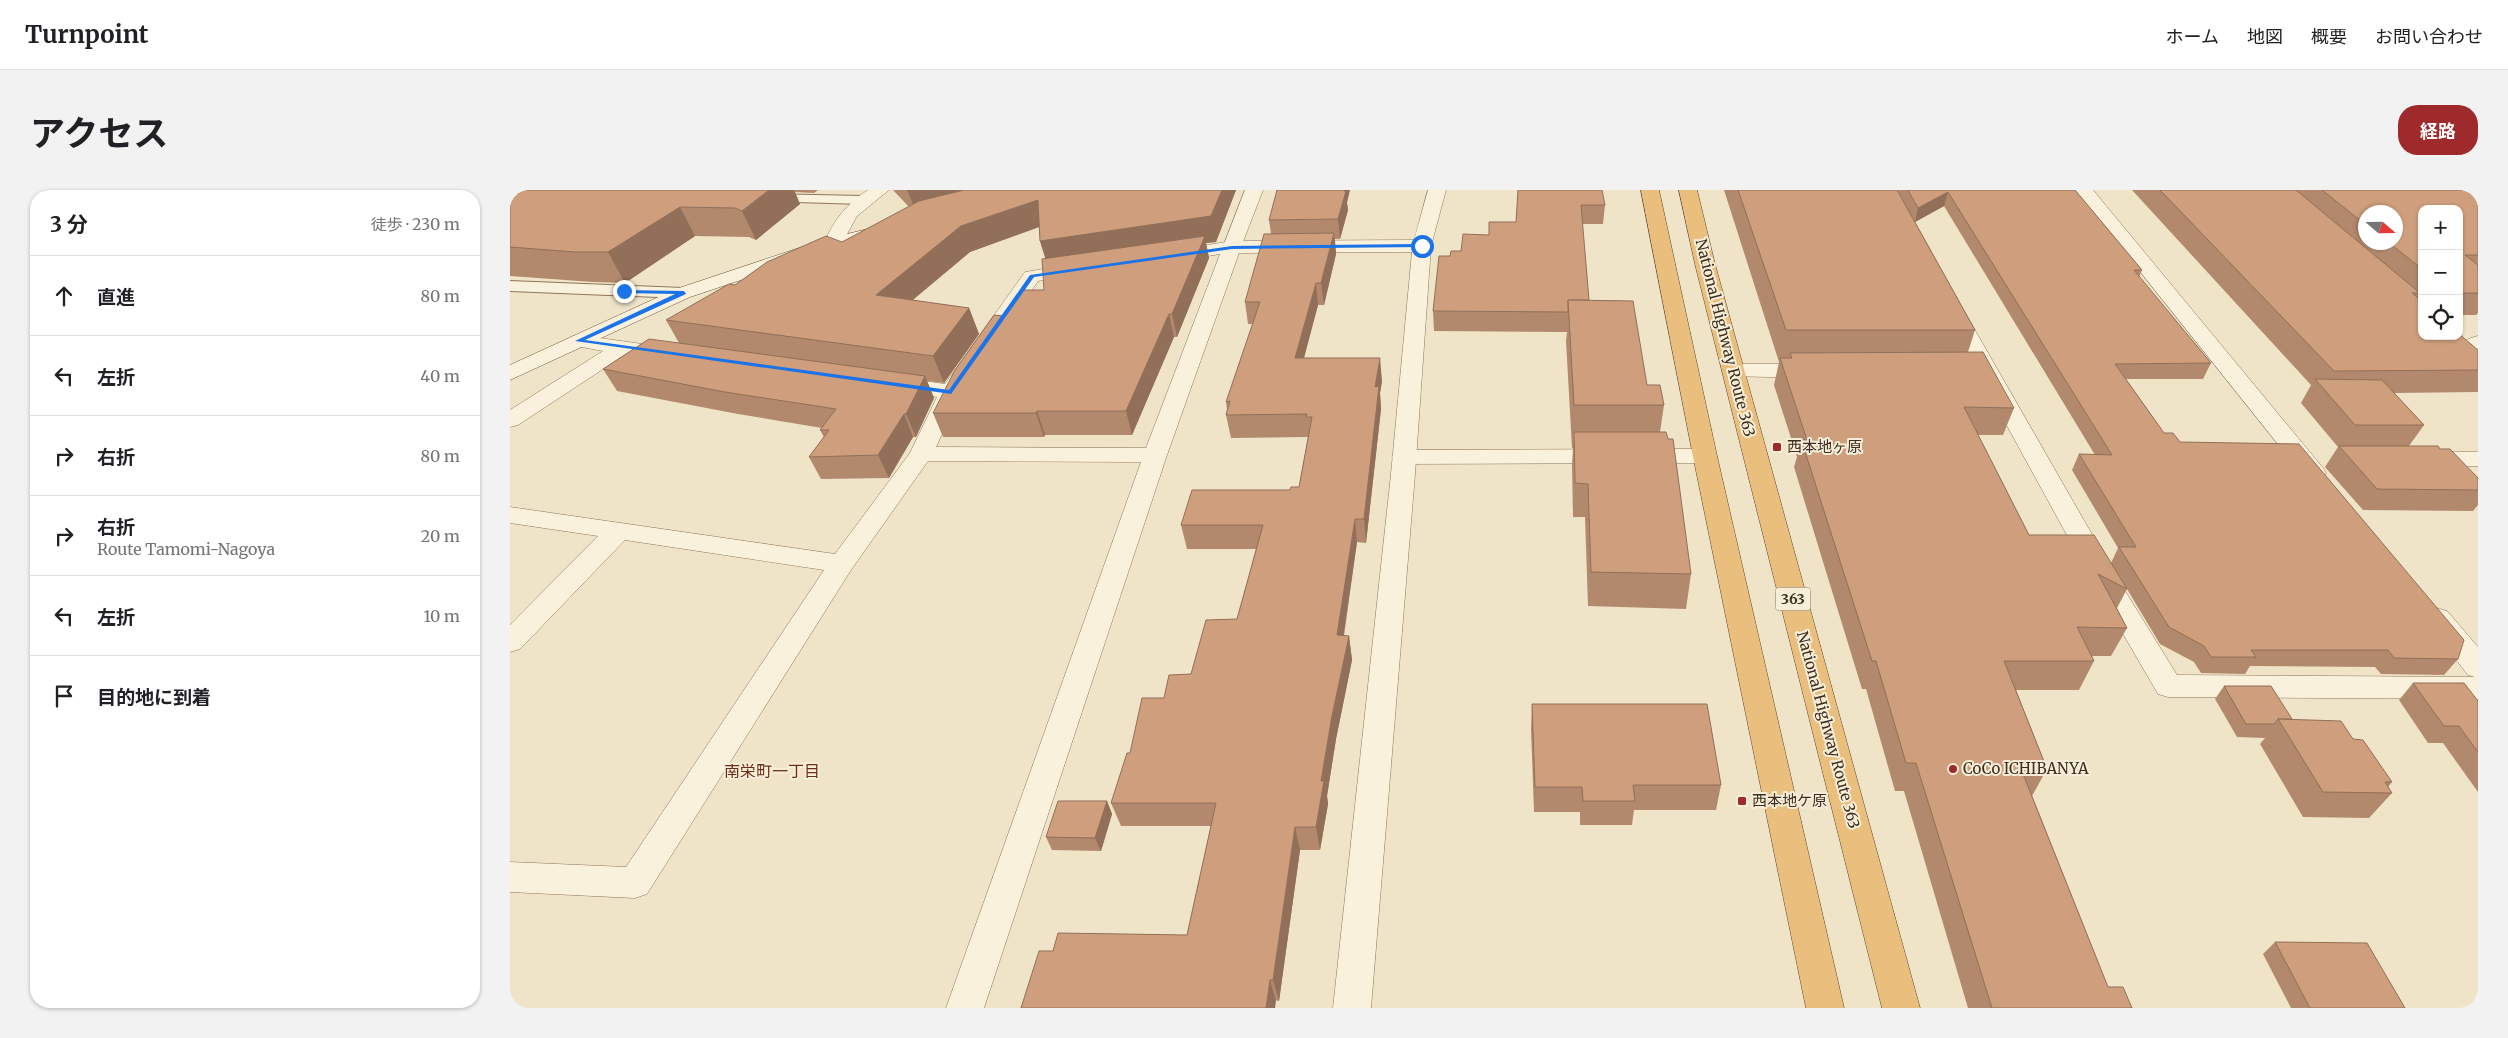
<!DOCTYPE html>
<html lang="ja">
<head>
<meta charset="utf-8">
<style>
	body { margin:0; font-family:Merriweather,"Noto Sans JP",serif; background:#f2f2f2; color:#202124 }
	.controls { position:absolute; right:15px; top:15px; display:grid; overflow:hidden; border-radius:10px; box-shadow:0 1px 4px #0004 }
	.controls button { width:45px; height:45px; display:grid; place-items:center; padding:0; border:0; border-bottom:1px solid #e0e0e0; background:#fff; color:#202124; font:25px sans-serif }
	.compass { position:absolute; left:1848px; top:15px; width:45px; height:45px; border-radius:50%; background:#fff; box-shadow:0 1px 4px #0004; rotate:110deg }
	.stop { position:absolute; width:15px; height:15px; margin:-11px; border:4px solid #1a73e8; border-radius:50%; background:#fff }
	.stop.end { background:#1a73e8; border-color:#fff; box-shadow:0 1px 5px #0008 }
	.list { margin:0; padding:0; list-style:none }
	h2 { display:flex; justify-content:space-between; align-items:center; height:65px; margin:0; padding:0 20px; font-size:21px }
	h2 small { font-size:16px; font-weight:400; color:#757577 }
	.list li { display:grid; grid-template-columns:32px 1fr auto; gap:15px; align-items:center; box-sizing:border-box; height:80px; padding:0 20px; border-top:1px solid #e0e0e0 }
	.list b { display:block; font-size:19px; white-space:nowrap }
	.list p { margin:0; font-size:16px; white-space:nowrap; color:#757577 }
	.list em { font-size:16px; font-style:normal; color:#757577 }
	.icon { flex:none; width:28px; height:28px; fill:none; stroke:currentColor; stroke-width:2; stroke-linecap:round; stroke-linejoin:round }
	.map { position:relative; flex:none; width:1968px; height:818px; overflow:hidden; border-radius:20px }
	header { display:flex; align-items:center; gap:30px; box-sizing:border-box; height:70px; padding:0 25px; background:#fff; border-bottom:1px solid #e0e0e0 }
	header strong { font-size:24px }
	nav { display:flex; gap:28px; margin-inline-start:auto; font-size:18px }
	.intro { display:flex; align-items:center; justify-content:space-between; box-sizing:border-box; height:120px; padding:0 30px }
	h1 { margin:0; font-size:35px }
	.button { padding:12px 22px; border-radius:20px; background:#9e2a2b; color:#fff; font-size:18px; font-weight:700 }
	main { display:flex; gap:30px; padding:0 30px }
	aside { flex:1; background:#fff; border-radius:20px; box-shadow:0 1px 4px #0004 }
	.map>svg:first-child { display:block }
</style>
</head>
<body>
<header>
<strong>Turnpoint</strong>
<nav><a>ホーム</a><a>地図</a><a>概要</a><a>お問い合わせ</a></nav>
</header>
<div class="intro"><h1>アクセス</h1><a class="button">経路</a></div>
<main>
<aside>
<h2>3 分<small>徒歩 · 230 m</small></h2>
<ul class="list">
<li><svg class="icon" aria-label="ahead" viewBox="0 0 24 24"><path d="M12 20V5M6 11l6-6 6 6"/></svg><div><b>直進</b></div><em>80 m</em></li>
<li><svg class="icon" aria-label="left" viewBox="0 0 24 24"><path d="M17 20v-9H6M10 6l-5 5 5 5"/></svg><div><b>左折</b></div><em>40 m</em></li>
<li><svg class="icon" aria-label="right" viewBox="0 0 24 24"><path d="M7 20v-9h11M14 6l5 5-5 5"/></svg><div><b>右折</b></div><em>80 m</em></li>
<li><svg class="icon" aria-label="right" viewBox="0 0 24 24"><path d="M7 20v-9h11M14 6l5 5-5 5"/></svg><div><b>右折</b><p>Route Tamomi-Nagoya</p></div><em>20 m</em></li>
<li><svg class="icon" aria-label="left" viewBox="0 0 24 24"><path d="M17 20v-9H6M10 6l-5 5 5 5"/></svg><div><b>左折</b></div><em>10 m</em></li>
<li><svg class="icon" aria-label="arrive" viewBox="0 0 24 24"><path d="M6 21V4h12l-3 4 3 4H6"/></svg><div><b>目的地に到着</b></div></li>
</ul>
</aside>
<div class="map">
<svg width="1968" height="818" viewBox="0 0 1968 818">
	<rect width="100%" height="100%" fill="#f0e4c8"/>
	<g fill="none" stroke-linecap="round" stroke-linejoin="round">
		<g stroke="#8d765c" stroke-width="2">
			<g id="service">
				<path d="M258,4L352,6L359,10L352,14L253,11L251,8Z"/>
				<path d="M0,91L173,98L181,103L173,108L0,101Z"/>
			</g>
		</g>
		<g stroke="#8d765c" stroke-width="1">
			<g id="pedestrian">
				<path d="M735,0H753L731,57L729,61H715L713,57Z"/>
				<path d="M1195,259L1203,261L1207,266L1203,271L1195,273L894,274L886,272L882,267L886,262L894,260Z"/>
			</g>
		</g>
		<g stroke="#8d765c" stroke-width="1">
			<g id="minor">
				<path d="M358,0H379L347,26L330,57H316L314,53C324,30 337,13 358,0Z"/>
				<path d="M918,0H936L921,56L905,284L861,818H823L881,284L902,62L729,63L657,265L474,818H436L631,272L418,271L341,380L137,704L125,708L0,702V672L116,677L314,380L115,350L10,459L0,462V435L88,346L0,333V317L325,364L400,263L427,207L376,199L373,194L376,189L384,187L435,194L515,82L570,73L577,75L580,79L577,83L528,91L452,202L426,257L636,258L710,64L662,72L655,70L653,66L655,62L722,51L904,50Z"/>
				<path d="M1565,0H1583L1813,278L1816,283L1813,288L1804,290L1795,288Z"/>
				<path d="M1444,115L1451,117L1454,121L1607,388L1667,485L1965,487L1958,485L1913,428L1917,421L1927,418L1937,421L1968,457V509L1658,507L1648,504L1581,389L1434,121L1437,117Z"/>
				<path d="M68,145L161,158L169,159L172,164L169,169L161,170L116,164L8,235L0,237V220L93,161L61,155L57,151L61,147Z"/>
				<path d="M1968,146V162L1954,168L1946,167L1943,162C1949,154 1958,148 1968,146Z"/>
				<path d="M1224,174H1303L1311,176L1314,181L1311,186L1303,188L1216,186L1213,181L1216,176Z"/>
				<path d="M1913,262H1968V276H1913L1905,274L1901,269L1905,264Z"/>
			</g>
		</g>
		<g stroke="#6f573f" stroke-width="1">
			<path id="secondary" d="M371,36L377,37L380,41L377,45L330,57L180,107L0,190V175L166,99L316,49Z"/>
		</g>
		<g stroke="#5b4430" stroke-width="1">
			<g id="trunk">
				<path d="M1131,0H1149L1207,266L1334,818H1296L1183,266Z"/>
				<path d="M1169,0H1187L1205,74L1410,818H1372L1185,74Z"/>
			</g>
		</g>
		<use href="#service" fill="#faf1dc" fill-rule="evenodd"/>
		<use href="#pedestrian" fill="#faf1dc" fill-rule="evenodd"/>
		<use href="#minor" fill="#faf1dc" fill-rule="evenodd"/>
		<use href="#secondary" fill="#faf1dc" fill-rule="evenodd"/>
		<use href="#trunk" fill="#eabe7c" fill-rule="evenodd"/>
	</g>
	<g fill="#b2896c" fill-rule="evenodd">
		<path d="M0,0H308L304,3L285,2L290,14L246,50L239,47L185,46L115,93L83,92L0,86Z"/>
		<path d="M383,0H726L706,52L696,53L699,68L667,147H664L622,245H535L534,247H433L423,223L495,126L534,100L536,69L530,51L529,36L460,62L403,110L459,118L469,144L434,193L417,191L424,208L406,247H403L379,288L311,289L299,267L314,247L310,240L312,238L228,224L107,201L93,179L169,153L156,130L225,95L332,52L399,17Z"/>
		<path d="M1008,0L1095,15L1093,34H1072L1079,110L1137,195L1154,215L1150,242L1181,384L1176,419L1078,416L1075,327H1063L1062,275L1063,258H1062L1056,151L1057,142L924,141L923,121L940,66L979,45L1006,32Z"/>
		<path d="M1214,0H1565L1632,80L1629,87L1701,173L1693,189H1616L1654,243L1670,252L1948,469L1934,485L1871,484L1865,477L1740,476L1735,484L1691,483L1684,472L1650,454L1617,399L1607,418L1617,438L1601,466H1582L1584,471L1569,500H1506L1537,579L1522,606L1598,797L1622,818H1458L1394,601H1385L1356,499H1352L1284,277L1287,267L1264,195L1269,172ZM1434,16L1585,265L1569,264L1562,280L1608,358L1601,373L1519,345L1468,245H1493L1504,218L1458,162L1465,140L1405,32Z"/>
		<path d="M1622,0H1968V123L1966,125H1949V19H1912V146L1968,160V202L1884,203L1914,235L1899,256L1930,259L1968,288V315L1963,321L1853,320L1815,277L1828,257L1791,213L1801,195ZM1856,22L1886,52H1856Z"/>
		<path d="M837,13L838,20L830,49H825L826,64L814,115H808L794,168L872,191L870,203L871,219L856,353L847,352L834,446H839L842,470L826,549L817,606L818,614L810,660H790L769,811L543,761L677,745L701,636H611L601,613L620,563L654,508L681,484L727,429L746,359H677L671,335L789,297L798,247L721,248L716,225L717,220L716,212L743,134H738L735,112L761,44L759,30Z"/>
		<path d="M1903,493L1968,511V602L1933,553H1918L1889,510Z"/>
		<path d="M1714,496L1782,529L1843,549L1882,592L1878,597L1882,603L1859,628L1793,627L1750,554L1755,548L1727,547L1705,509Z"/>
		<path d="M1022,514L1211,595L1206,620H1124L1122,635H1070V622H1024L1021,539Z"/>
		<path d="M597,611L602,624L591,661L542,660L536,647Z"/>
		<path d="M1765,752L1895,818H1781L1753,764Z"/>
	</g>
	<g fill="#916f58">
		<path d="M259,0H284L290,14L246,50L232,21Z"/>
		<path d="M397,0H520L407,24Z"/>
		<path d="M712,0H726L706,52L696,53L699,68L667,147L662,124L538,77L530,51Z"/>
		<path d="M834,0H840L837,13L838,20L830,49L828,29Z"/>
		<path d="M1438,2L1434,16L1405,32L1408,18Z"/>
		<path d="M528,10L535,35L460,62L377,131L366,105L451,36Z"/>
		<path d="M170,17L185,46L115,93L98,62Z"/>
		<path d="M824,43L826,64L814,115L811,93Z"/>
		<path d="M806,93L808,115L788,190L785,168Z"/>
		<path d="M459,118L469,144L434,193L423,166Z"/>
		<path d="M659,124L664,147L622,245L616,221Z"/>
		<path d="M870,168L872,191L870,203L871,219L856,353L854,329L865,197Z"/>
		<path d="M415,186L424,208L406,247L396,224Z"/>
		<path d="M527,221L535,245L534,247L526,223Z"/>
		<path d="M394,224L403,247L379,288L368,265Z"/>
		<path d="M845,329L847,352L830,469L827,445Z"/>
		<path d="M839,446L842,470L826,549L817,606L818,614L810,660L806,637L811,591L822,526Z"/>
		<path d="M597,611L602,624L591,661L585,648Z"/>
		<path d="M785,637L790,660L769,811L763,790Z"/>
		<path d="M760,790L766,811L765,818H756Z"/>
	</g>
	<g fill="#cf9f7d" stroke="#916f58">
		<path d="M0,0H259L232,21L225,18L170,17L98,62H65L0,57Z"/>
		<path d="M454,0H712L701,26L530,51L528,10L451,36L366,105L459,118L423,166L156,130L219,94L225,95L257,72L316,46L332,52L409,11Z"/>
		<path d="M767,0H834V1H836L828,29L759,30Z"/>
		<path d="M1008,0H1092L1095,15H1071L1079,110H1058V122L923,121L929,66H940L941,61H951L953,44L979,45V32H1006Z"/>
		<path d="M1228,0H1387L1465,140H1276Z"/>
		<path d="M1398,0H1565L1632,80H1624L1701,173L1605,174L1654,243H1663L1670,252L1789,254L1954,450L1948,469L1884,468L1878,460H1741L1746,467H1701L1694,456L1659,437L1609,357H1626L1569,264L1602,265L1438,2L1408,18Z"/>
		<path d="M1650,0H1786L1910,103H1902L1912,111V146H1949V144L1968,160V180L1824,181Z"/>
		<path d="M1812,0H1968V65H1955L1968,75V103H1949V19H1912V79L1878,52H1886V22H1856V35Z"/>
		<path d="M824,43L811,93H806L785,168H870L865,197L869,196L854,329H845L827,445L839,446L822,526L811,591H814L806,637H785L763,790H760L756,818H511L529,761H543L548,743L677,745L706,613H601L617,563H620L632,508H654L659,485L681,484L696,430L727,429L753,335H671L682,300H780L781,297H789L802,227H796L797,224L716,225L720,211L716,212L750,112H735L754,44Z"/>
		<path d="M695,46L662,124H659L616,221H527L526,223H423L445,180L484,125L495,126L511,100H534L532,69Z"/>
		<path d="M1058,110L1123,111L1137,195H1150L1154,215H1064Z"/>
		<path d="M139,149L415,186L396,224H394L368,265L299,267L319,240H310L326,219L215,202L93,179Z"/>
		<path d="M1473,162L1504,218L1454,217L1519,345H1584L1617,399L1588,384L1617,438L1567,437L1584,471H1494L1537,579H1511L1598,797H1613L1622,818H1482L1406,573H1396L1366,471H1362L1291,249L1297,250L1270,168H1282L1280,163Z"/>
		<path d="M1805,189L1872,190L1914,235H1845Z"/>
		<path d="M1064,242H1156L1158,249H1163L1181,384L1081,382L1078,294L1065,293Z"/>
		<path d="M1829,256H1928L1930,259H1940L1968,288V300L1867,299Z"/>
		<path d="M1903,493H1954L1968,511V562L1949,536H1934Z"/>
		<path d="M1714,496H1761L1782,529H1768L1764,534H1736Z"/>
		<path d="M1022,514H1197L1211,595H1123L1125,611H1073L1072,597H1025Z"/>
		<path d="M1768,529L1831,531L1843,549L1853,550L1882,592H1875L1882,603L1813,602Z"/>
		<path d="M548,611H597L585,648L536,647Z"/>
		<path d="M1765,752L1857,753L1895,818H1800Z"/>
	</g>
	<path fill="#1a73e8" d="M912,54L914,57L722,59L524,87L441,204L65,151L165,104L114,103L112,100L174,101L176,104L75,150L439,200L520,85L722,56Z"/>
	<g fill="#9e2a2b" stroke="#f7eed8" stroke-width="2">
		<rect x="1262" y="252" width="10" height="10" rx="2.5"/>
		<circle cx="1443" cy="579" r="5"/>
		<rect x="1227" y="606" width="10" height="10" rx="2.5"/>
	</g>
	<g text-anchor="middle" stroke-width="4" stroke-linejoin="round" paint-order="stroke">
		<rect fill="#f7eed8" stroke="#756857" stroke-width="1" x="1265.5" y="397.5" width="35" height="23" rx="4"/>
		<g font-size="14" font-weight="bold" fill="#3d2e20">
			<text x="1283" y="414">363</text>
		</g>
		<g font-size="15" fill="#3d2e20" stroke="#f7eed8">
			<text transform="translate(1215 148) rotate(76)" y="5">National Highway Route 363</text>
			<text transform="translate(1318 540) rotate(75)" y="5">National Highway Route 363</text>
		</g>
		<g font-size="15" fill="#3d2e20" stroke="#f7eed8" text-anchor="start">
			<text x="1277" y="262">西本地ヶ原</text>
			<text x="1453" y="584">CoCo ICHIBANYA</text>
			<text x="1242" y="616">西本地ケ原</text>
		</g>
		<g font-size="16" fill="#6b2e1e" stroke="#f7eed8">
			<text x="262" y="587">南栄町一丁目</text>
		</g>
	</g>
</svg>
<div class="controls">
<button>+</button>
<button>−</button>
<button><svg class="icon" aria-label="locate" viewBox="0 0 24 24"><circle cx="12" cy="12" r="6"/><path d="M12 2v4M12 18v4M2 12h4M18 12h4"/></svg></button>
</div>
<svg class="compass" viewBox="-18 -18 36 36"><path d="M0-13l5 13h-10z" fill="#e53935"/><path d="M0 13l5-13h-10z" fill="#757577"/></svg>
<div class="stop" style="left:912px;top:56px"></div>
<div class="stop end" style="left:114px;top:101px"></div>
</div>
</main>
</body>
</html>
